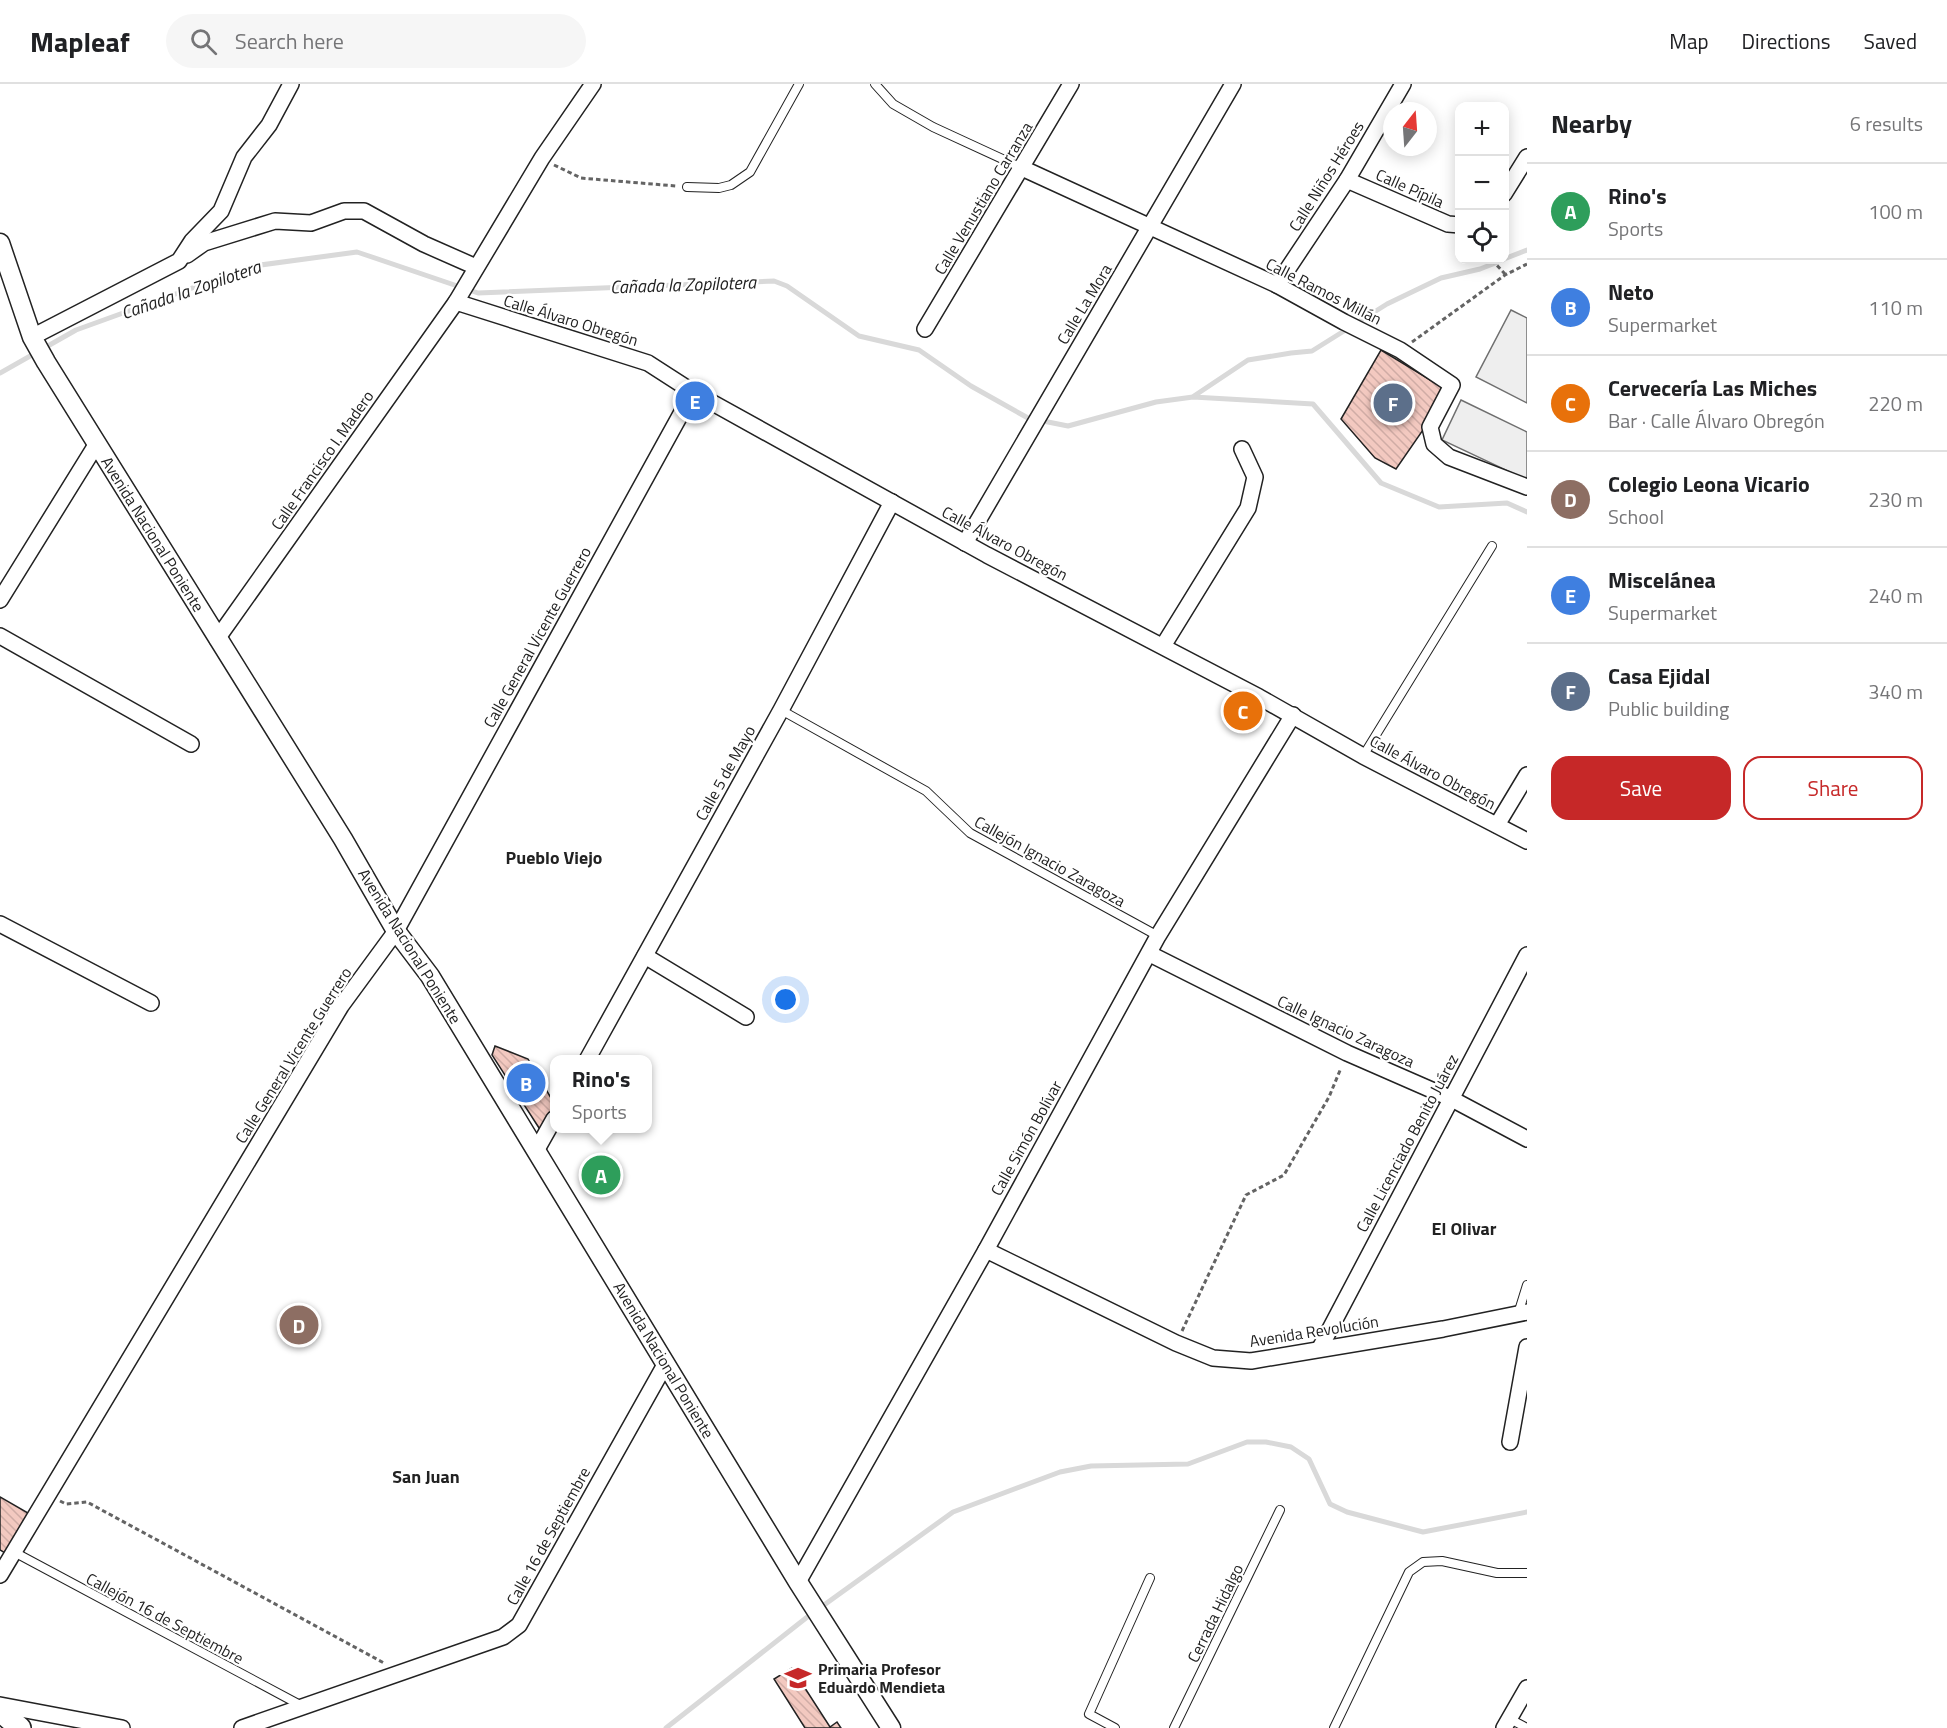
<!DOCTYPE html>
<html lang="en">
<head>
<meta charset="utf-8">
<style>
	body { margin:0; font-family:"Titillium Web",sans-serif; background:#f6f6f6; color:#202124 }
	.controls { position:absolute; right:18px; top:18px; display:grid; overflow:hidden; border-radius:12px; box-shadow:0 3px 15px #0003 }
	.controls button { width:54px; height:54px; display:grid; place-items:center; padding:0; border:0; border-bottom:2px solid #e0e0e0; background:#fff; color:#202124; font:30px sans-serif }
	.compass { position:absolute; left:1383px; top:18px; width:54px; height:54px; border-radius:50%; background:#fff; box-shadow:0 3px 15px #0003; rotate:17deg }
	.you { position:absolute; left:786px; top:916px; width:21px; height:21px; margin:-15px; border:4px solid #fff; border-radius:50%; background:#1a73e8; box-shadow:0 0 0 9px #1a73e833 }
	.badge { display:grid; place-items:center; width:39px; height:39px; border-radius:50%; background:#c62828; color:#fff; font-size:20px; font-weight:700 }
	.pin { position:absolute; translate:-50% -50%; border:3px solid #fff; box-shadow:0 2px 6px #0006 }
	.popup { position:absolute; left:550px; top:971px; width:102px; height:78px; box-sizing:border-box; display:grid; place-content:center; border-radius:12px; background:#fff; filter:drop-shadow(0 2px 4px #0005); font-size:20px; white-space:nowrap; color:#757577 }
	.popup b { font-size:22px; color:#202124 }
	.popup::after { content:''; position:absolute; left:50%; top:100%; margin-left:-12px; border:12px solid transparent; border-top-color:#fff }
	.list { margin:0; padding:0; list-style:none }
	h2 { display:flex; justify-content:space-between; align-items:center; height:78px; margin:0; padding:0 24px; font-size:26px }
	h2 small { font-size:20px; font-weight:400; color:#757577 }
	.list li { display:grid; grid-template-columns:39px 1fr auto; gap:18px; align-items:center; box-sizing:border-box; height:96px; padding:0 24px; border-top:2px solid #e0e0e0 }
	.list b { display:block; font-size:22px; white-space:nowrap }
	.list p { margin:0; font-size:20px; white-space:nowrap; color:#757577 }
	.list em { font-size:20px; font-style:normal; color:#757577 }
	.actions { display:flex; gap:12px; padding:18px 24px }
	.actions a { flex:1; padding:14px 0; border:2px solid #c62828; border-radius:18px; text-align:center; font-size:21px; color:#c62828 }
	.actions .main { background:#c62828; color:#fff }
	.icon { flex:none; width:33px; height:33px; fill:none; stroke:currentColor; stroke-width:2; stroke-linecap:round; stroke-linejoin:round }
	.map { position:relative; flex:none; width:1527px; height:1644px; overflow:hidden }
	header { display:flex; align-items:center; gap:36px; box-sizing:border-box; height:84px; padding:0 30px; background:#fff; border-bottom:2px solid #e0e0e0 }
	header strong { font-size:28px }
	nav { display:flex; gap:33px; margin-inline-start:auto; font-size:21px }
	.search { width:420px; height:54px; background:#f6f6f6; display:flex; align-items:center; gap:15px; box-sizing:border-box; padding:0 21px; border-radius:33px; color:#757577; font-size:22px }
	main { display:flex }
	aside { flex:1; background:#fff }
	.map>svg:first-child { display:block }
</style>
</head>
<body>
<header>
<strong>Mapleaf</strong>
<div class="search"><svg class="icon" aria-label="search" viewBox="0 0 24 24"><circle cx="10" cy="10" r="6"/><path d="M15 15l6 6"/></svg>Search here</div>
<nav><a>Map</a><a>Directions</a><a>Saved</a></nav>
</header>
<main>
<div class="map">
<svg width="1527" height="1644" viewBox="0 0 1527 1644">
	<defs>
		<pattern id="building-back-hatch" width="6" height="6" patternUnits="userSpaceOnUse" patternTransform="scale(1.5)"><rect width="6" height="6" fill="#f3c9c0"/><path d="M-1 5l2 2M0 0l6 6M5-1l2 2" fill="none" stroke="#d0aca5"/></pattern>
	</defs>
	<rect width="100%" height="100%" fill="#fff"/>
	<g fill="#eee" stroke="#6f6f6f" stroke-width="1.5">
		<path d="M1511,226L1527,234V319L1476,293Z"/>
		<path d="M1461,316L1527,348V396L1442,356Z"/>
	</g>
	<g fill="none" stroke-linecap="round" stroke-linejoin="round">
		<g stroke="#d9d9d9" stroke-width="5">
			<path d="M1504,175L1527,166"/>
			<path d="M0,289L76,246L253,182L357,168L478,209L774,197L787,202L859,252L919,266L971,302L1028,334L1068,342L1156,318L1193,313L1313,320L1381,399L1439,423L1507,419L1527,428"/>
			<path d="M1194,312L1248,276L1291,269L1312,267L1387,220L1441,194L1480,185L1503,176"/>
			<path d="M666,1644L806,1534L953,1428L1060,1388L1091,1382L1188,1380L1247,1358H1266L1291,1363L1309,1375L1330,1420L1347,1428L1423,1448L1527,1428"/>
		</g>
	</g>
	<g fill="url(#building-back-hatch)" stroke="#222" stroke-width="1.5">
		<path d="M1381,266L1442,303L1423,346L1396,385L1375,374L1341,335Z"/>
		<path d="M495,962L528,975L554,1019V1026L541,1047L492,971Z"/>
		<path d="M599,1072L617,1102L603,1110L585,1080Z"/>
		<path d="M0,1413L28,1429L5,1469L0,1466Z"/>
		<path d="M792,1584L830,1643L837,1638L841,1644H805L774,1595Z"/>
	</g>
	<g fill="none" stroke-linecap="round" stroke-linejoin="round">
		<g stroke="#222" stroke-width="10">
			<g id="service">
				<path d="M875,0L893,20L933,43L1022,84"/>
				<path d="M687,103L719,104L731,101L750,88L799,0"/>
				<path d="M781,626L926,707L970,749L1158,852"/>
				<path d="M1363,672L1492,462"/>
				<path d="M1518,1230L1527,1201"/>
				<path d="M14,1468L302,1622"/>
				<path d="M1510,1635L1527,1644"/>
				<path d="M1115,1644L1089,1630L1150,1494"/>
				<path d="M1174,1644L1280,1426"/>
				<path d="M1334,1644L1409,1488L1423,1478L1442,1477L1497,1489H1527"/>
			</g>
		</g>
		<g stroke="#222" stroke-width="18">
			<g id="minor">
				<path d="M1022,84L1277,201L1344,238L1400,266L1452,301L1430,343L1434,360L1449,373L1527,403"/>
				<path d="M1347,96L1448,140L1460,141"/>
				<path d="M1504,110L1527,73"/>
				<path d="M187,171L204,159L275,137L311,139L344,127H364L424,160L476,183"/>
				<path d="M1277,201L1347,96L1403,0"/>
				<path d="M456,218L648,279L693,308L987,471L1259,613L1363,672L1527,757"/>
				<path d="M925,245L1071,0"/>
				<path d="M32,253L179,177L192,157L221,127L244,73L269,41L291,0"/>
				<path d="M965,459L1233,0"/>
				<path d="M0,516L96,361"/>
				<path d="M0,552L191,660"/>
				<path d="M217,555L456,218L542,74L593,0"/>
				<path d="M1163,562L1248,424L1255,393L1242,365"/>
				<path d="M1497,741L1527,691"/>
				<path d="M0,840L151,919"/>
				<path d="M1150,870L1347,969L1450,1014L1527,1055"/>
				<path d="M645,872L746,933"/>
				<path d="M587,976L781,626L892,418"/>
				<path d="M536,1067L554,1035"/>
				<path d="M986,1166L1176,1259L1213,1274L1251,1277L1443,1245L1527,1228"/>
				<path d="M1320,1264L1527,871"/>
				<path d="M1510,1358L1527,1263"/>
				<path d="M0,1491L341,922L396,847L693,308"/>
				<path d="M798,1498L986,1166L1158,852L1293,631"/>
				<path d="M0,1621L122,1644"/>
				<path d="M242,1644L503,1553L519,1541L666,1279"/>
				<path d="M1504,1644L1527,1604"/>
			</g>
		</g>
		<g stroke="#222" stroke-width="21">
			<path id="tertiary" d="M0,159L32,253L46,278L343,755L396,847L430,892L798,1498L891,1644"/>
		</g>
		<g stroke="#222" stroke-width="24">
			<path id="secondary" d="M0,1627L20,1644"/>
		</g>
		<g stroke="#646464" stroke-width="3" stroke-dasharray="4.5 3" stroke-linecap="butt">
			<path d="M554,81L581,94L676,102"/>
			<path d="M1492,176L1505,190"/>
			<path d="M1412,258L1505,191L1527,180"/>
			<path d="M1182,1247L1246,1111L1284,1091L1329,1013L1341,984"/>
			<path d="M60,1417L66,1420L87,1418L384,1579"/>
		</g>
		<use href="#service" stroke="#fff" stroke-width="8"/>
		<use href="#minor" stroke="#fff" stroke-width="15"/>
		<use href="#tertiary" stroke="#fff" stroke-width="18"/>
		<use href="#secondary" stroke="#fff" stroke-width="21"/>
	</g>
	<defs>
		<g id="school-bare" transform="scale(2.07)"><path d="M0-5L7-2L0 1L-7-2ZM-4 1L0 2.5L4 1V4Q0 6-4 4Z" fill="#c62828" stroke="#fff" stroke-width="2.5" paint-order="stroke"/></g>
	</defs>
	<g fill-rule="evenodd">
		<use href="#school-bare" x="798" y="1594"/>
	</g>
	<g text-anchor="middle" stroke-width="4.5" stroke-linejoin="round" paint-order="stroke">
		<g font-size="16" fill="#222" stroke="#fff">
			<text transform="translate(1326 92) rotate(-58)" y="6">Calle Niños Héroes</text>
			<text transform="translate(1410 104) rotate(24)" y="6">Calle Pípila</text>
			<text transform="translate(983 114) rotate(-59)" y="6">Calle Venustiano Carranza</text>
			<text transform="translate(1324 207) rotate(27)" y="6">Calle Ramos Millán</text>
			<text transform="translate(1084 220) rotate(-59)" y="6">Calle La Mora</text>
			<text transform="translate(571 236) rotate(17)" y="6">Calle Álvaro Obregón</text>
			<text transform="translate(322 376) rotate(-55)" y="6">Calle Francisco I. Madero</text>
			<text transform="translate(153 450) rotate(58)" y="6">Avenida Nacional Poniente</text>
			<text transform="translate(1005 459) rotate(28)" y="6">Calle Álvaro Obregón</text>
			<text transform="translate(537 553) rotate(-61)" y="6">Calle General Vicente Guerrero</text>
			<text transform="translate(1433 688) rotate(28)" y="6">Calle Álvaro Obregón</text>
			<text transform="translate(725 689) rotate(-61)" y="6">Calle 5 de Mayo</text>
			<text transform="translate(1050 777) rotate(29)" y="6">Callejón Ignacio Zaragoza</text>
			<text transform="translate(410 862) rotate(58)" y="6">Avenida Nacional Poniente</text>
			<text transform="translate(1346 947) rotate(25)" y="6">Calle Ignacio Zaragoza</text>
			<text transform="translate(293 971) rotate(-58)" y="6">Calle General Vicente Guerrero</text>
			<text transform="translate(1026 1054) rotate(-61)" y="6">Calle Simón Bolívar</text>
			<text transform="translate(1407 1059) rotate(-62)" y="6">Calle Licenciado Benito Juárez</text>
			<text transform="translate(1314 1247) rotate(-9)" y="6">Avenida Revolución</text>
			<text transform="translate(664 1276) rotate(59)" y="6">Avenida Nacional Poniente</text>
			<text transform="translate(548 1452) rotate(-61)" y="6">Calle 16 de Septiembre</text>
			<text transform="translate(1215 1529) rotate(-64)" y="6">Cerrada Hidalgo</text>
			<text transform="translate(165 1534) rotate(28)" y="6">Callejón 16 de Septiembre</text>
		</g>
		<g font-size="16" font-weight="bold" fill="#222" stroke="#fff" text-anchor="start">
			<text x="818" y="1591">Primaria Profesor<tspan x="818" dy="18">Eduardo Mendieta</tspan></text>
		</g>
		<g font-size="18" font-style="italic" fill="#222" stroke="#fff">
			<text transform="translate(683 201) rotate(-2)" y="6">Cañada la Zopilotera</text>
			<text transform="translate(191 206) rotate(-19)" y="6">Cañada la Zopilotera</text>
		</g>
		<g font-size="18" font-weight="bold" fill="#222" stroke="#fff">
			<text x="554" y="780">Pueblo Viejo</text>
			<text x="1464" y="1151">El Olivar</text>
			<text x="426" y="1399">San Juan</text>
		</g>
	</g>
</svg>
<div class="controls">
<button>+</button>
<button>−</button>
<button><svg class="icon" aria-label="locate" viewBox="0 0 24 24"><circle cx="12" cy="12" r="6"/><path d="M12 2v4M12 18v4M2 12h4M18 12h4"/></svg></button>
</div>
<svg class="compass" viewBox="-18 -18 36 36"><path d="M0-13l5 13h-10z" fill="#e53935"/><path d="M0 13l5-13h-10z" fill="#757577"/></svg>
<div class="you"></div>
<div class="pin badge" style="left:601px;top:1091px;background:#2e9e5b">A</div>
<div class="popup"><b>Rino's</b>Sports</div>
<div class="pin badge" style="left:526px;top:999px;background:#3f7fe0">B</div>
<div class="pin badge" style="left:1243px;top:627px;background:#e8710a">C</div>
<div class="pin badge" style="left:299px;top:1241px;background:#8d6e63">D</div>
<div class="pin badge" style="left:695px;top:317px;background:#3f7fe0">E</div>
<div class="pin badge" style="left:1393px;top:319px;background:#5c6f8a">F</div>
</div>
<aside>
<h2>Nearby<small>6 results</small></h2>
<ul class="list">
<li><span class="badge" style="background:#2e9e5b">A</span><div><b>Rino's</b><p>Sports</p></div><em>100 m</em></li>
<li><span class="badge" style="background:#3f7fe0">B</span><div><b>Neto</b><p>Supermarket</p></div><em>110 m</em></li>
<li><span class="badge" style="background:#e8710a">C</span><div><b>Cervecería Las Miches</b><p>Bar · Calle Álvaro Obregón</p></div><em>220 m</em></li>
<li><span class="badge" style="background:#8d6e63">D</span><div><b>Colegio Leona Vicario</b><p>School</p></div><em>230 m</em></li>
<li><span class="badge" style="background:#3f7fe0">E</span><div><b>Miscelánea</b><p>Supermarket</p></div><em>240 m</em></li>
<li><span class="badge" style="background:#5c6f8a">F</span><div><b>Casa Ejidal</b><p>Public building</p></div><em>340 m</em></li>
</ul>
<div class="actions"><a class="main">Save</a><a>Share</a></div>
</aside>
</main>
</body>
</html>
